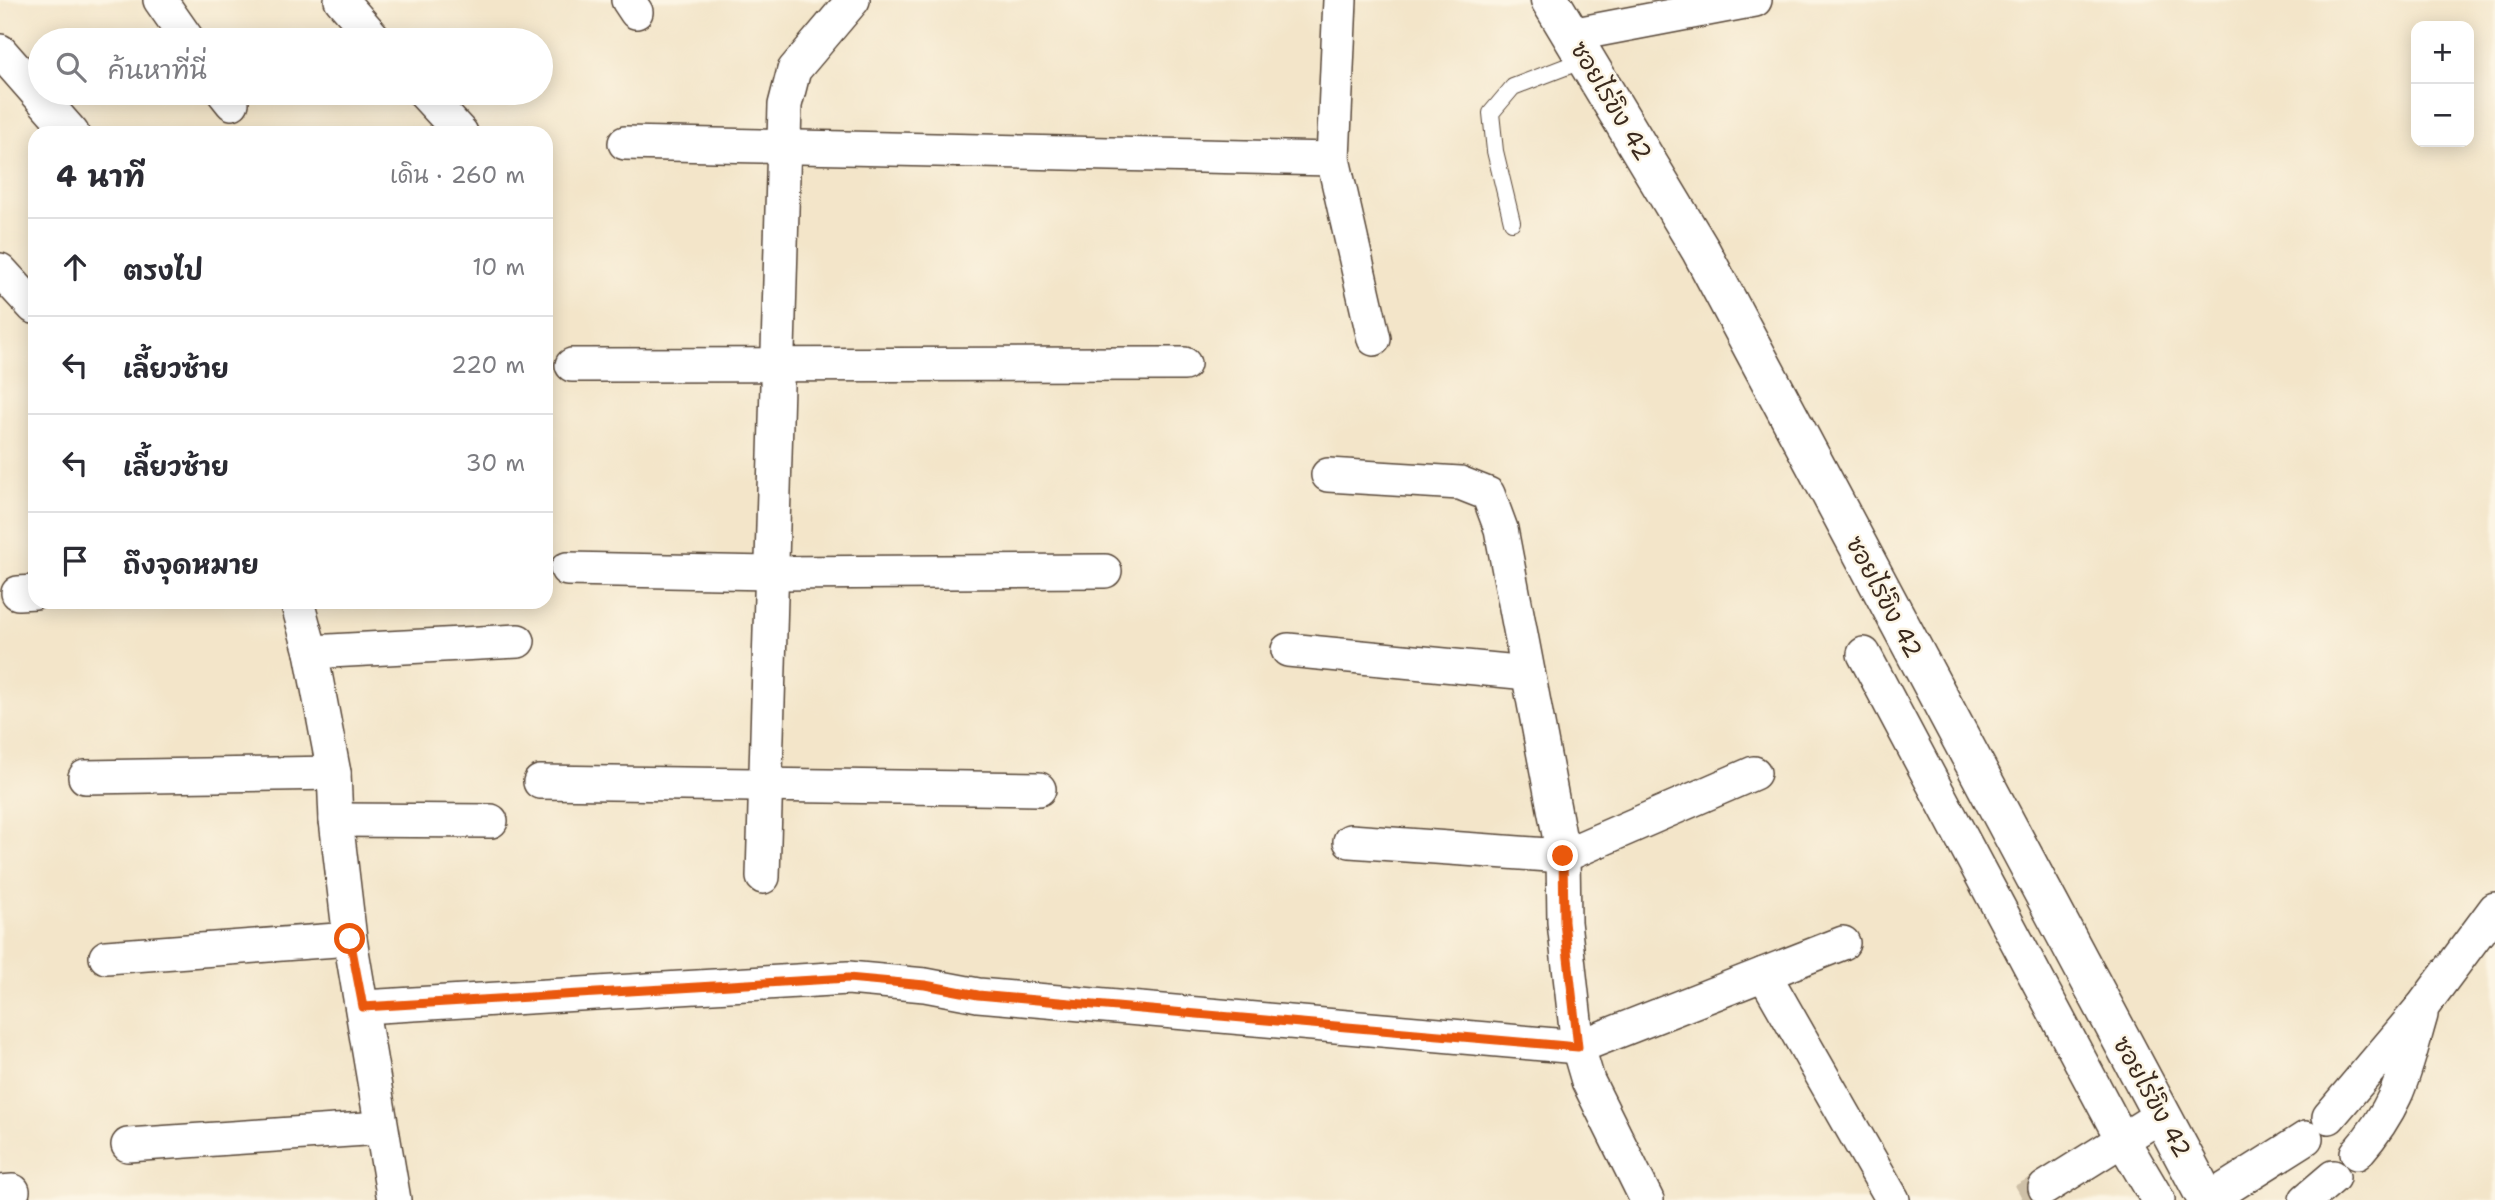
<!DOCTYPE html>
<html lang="th">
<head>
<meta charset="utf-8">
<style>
	body { margin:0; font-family:"Shantell Sans","Playpen Sans Thai",sans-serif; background:#f2f2f3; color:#2b2b33 }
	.controls { position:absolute; right:21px; top:21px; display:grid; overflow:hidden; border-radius:14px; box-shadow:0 4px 18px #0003 }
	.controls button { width:63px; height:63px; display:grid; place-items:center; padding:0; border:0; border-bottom:2px solid #e1e1e2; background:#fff; color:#2b2b33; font:35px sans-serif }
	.stop { position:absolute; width:21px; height:21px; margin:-16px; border:5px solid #ea580c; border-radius:50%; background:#fff }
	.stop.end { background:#ea580c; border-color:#fff; box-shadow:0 2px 7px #0008 }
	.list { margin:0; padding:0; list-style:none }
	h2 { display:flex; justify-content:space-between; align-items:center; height:91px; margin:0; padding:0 28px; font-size:30px }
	h2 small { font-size:23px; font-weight:400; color:#7c7c81 }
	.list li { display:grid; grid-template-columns:46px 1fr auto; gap:21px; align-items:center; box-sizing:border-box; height:98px; padding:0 28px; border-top:2px solid #e1e1e2 }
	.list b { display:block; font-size:26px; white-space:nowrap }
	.list em { font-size:23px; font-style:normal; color:#7c7c81 }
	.icon { flex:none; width:38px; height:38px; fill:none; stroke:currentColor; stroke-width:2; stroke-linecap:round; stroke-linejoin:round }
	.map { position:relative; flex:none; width:2495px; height:1200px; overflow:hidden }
	.search { position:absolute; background:#fff; box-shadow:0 4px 18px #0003; left:28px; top:28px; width:525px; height:77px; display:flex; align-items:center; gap:18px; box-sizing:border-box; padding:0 24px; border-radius:38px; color:#7c7c81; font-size:26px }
	.panel { position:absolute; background:#fff; box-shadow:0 4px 18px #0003; left:28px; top:126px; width:525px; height:483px; border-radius:21px }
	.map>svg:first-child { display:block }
</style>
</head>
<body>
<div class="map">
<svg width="2495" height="1200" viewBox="0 0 2495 1200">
	<rect width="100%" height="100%" fill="#fcf5e5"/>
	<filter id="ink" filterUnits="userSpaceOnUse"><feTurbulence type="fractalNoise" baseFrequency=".0143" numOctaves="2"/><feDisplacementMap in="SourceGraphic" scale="14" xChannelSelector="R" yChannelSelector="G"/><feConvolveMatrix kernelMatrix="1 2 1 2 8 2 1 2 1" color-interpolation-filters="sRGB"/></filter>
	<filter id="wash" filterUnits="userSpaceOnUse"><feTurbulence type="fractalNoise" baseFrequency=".00686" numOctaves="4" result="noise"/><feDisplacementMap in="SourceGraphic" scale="28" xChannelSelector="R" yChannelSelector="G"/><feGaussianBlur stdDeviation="1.57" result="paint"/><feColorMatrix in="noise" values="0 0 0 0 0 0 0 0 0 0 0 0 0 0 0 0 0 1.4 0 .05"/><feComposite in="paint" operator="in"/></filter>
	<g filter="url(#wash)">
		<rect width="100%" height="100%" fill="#f3e5c9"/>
	</g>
	<g filter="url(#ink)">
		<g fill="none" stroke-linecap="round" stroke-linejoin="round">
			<path stroke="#cec0a7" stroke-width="33" stroke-dasharray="33 17" stroke-linecap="butt" d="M2023,1200L2045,1188"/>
			<g stroke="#574638" stroke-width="18">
				<path id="lane" d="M1512,222L1495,151L1491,113L1513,87L1586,59"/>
			</g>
			<g stroke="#574638" stroke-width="36">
				<g id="street">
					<path d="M160,0L188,40"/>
					<path d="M341,0L376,40"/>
					<path d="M628,0L636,12"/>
					<path d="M1340,0L1333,159L1374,339"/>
					<path d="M1571,35L1755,0"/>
					<path d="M0,51L72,133"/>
					<path d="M224,93L232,103"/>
					<path d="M424,93L461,133"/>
					<path d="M625,143L1333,159"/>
					<path d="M0,270L34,307"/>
					<path d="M572,365L1184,364"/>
					<path d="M1328,475L1460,483L1488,494L1501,529L1563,856L1564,922L1578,1047L1588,1081L1647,1200"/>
					<path d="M567,569L770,573L1105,571"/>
					<path d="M18,593L35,592"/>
					<path d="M297,602L311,652L334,773L336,820L350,939L394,1200"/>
					<path d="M1288,650L1528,673"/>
					<path d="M311,652L518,641"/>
					<path d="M1864,654L2122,1139L2158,1200"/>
					<path d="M85,777L334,773"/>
					<path d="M540,782L1039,789"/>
					<path d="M336,820L491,821"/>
					<path d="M1350,841L1563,856L1754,773"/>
					<path d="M763,877L785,105L794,70L853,0"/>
					<path d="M106,957L350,939"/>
					<path d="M1764,974L1893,1200"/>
					<path d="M363,1007L848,978L925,985L978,995L1578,1047L1843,943"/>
					<path d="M2329,1117L2423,1006L2495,909"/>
					<path d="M128,1145L380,1128"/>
					<path d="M2357,1153C2399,1105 2404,1074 2421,1015"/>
					<path d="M2045,1188L2160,1116"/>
					<path d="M0,1192L13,1191"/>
					<path d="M2208,1200L2306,1138"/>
					<path d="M2306,1200L2333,1177"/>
				</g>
			</g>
			<g stroke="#574638" stroke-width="41">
				<path id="secondary" d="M1550,0L1701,251L2207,1200"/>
			</g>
			<use href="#lane" stroke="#fff" stroke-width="16"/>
			<use href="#street" stroke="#fff" stroke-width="33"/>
			<use href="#secondary" stroke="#fff" stroke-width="38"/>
		</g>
	</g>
	<g fill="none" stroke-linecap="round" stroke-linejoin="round" filter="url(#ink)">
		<path stroke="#ea580c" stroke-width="9" d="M350,939L363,1007L848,978L925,985L978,995L1578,1047L1564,922L1563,856"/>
	</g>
	<g text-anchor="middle" stroke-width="5" stroke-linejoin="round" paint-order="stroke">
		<g font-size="24" fill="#3b2a1e" stroke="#fcf5e5">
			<text transform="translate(1611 101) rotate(59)" y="8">ซอยไร่ขิง 42</text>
			<text transform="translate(1884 597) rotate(62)" y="8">ซอยไร่ขิง 42</text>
			<text transform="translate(2152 1097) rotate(61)" y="8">ซอยไร่ขิง 42</text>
		</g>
	</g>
</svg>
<div class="controls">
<button>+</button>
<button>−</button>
</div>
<div class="stop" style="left:350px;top:939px"></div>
<div class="stop end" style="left:1563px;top:856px"></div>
<div class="search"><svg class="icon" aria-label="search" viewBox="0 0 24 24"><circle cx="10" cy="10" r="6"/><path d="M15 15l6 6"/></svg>ค้นหาที่นี่</div>
<section class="panel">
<h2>4 นาที<small>เดิน · 260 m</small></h2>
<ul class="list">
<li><svg class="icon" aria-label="ahead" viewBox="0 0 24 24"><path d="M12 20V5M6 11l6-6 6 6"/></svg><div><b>ตรงไป</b></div><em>10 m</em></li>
<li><svg class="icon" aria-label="left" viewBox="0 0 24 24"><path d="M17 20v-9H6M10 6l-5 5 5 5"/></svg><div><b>เลี้ยวซ้าย</b></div><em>220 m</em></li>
<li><svg class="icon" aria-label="left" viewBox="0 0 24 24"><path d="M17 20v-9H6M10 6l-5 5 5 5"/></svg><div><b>เลี้ยวซ้าย</b></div><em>30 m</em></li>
<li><svg class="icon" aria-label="arrive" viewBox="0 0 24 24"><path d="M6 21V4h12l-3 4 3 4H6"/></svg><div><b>ถึงจุดหมาย</b></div></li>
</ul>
</section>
</div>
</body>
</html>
